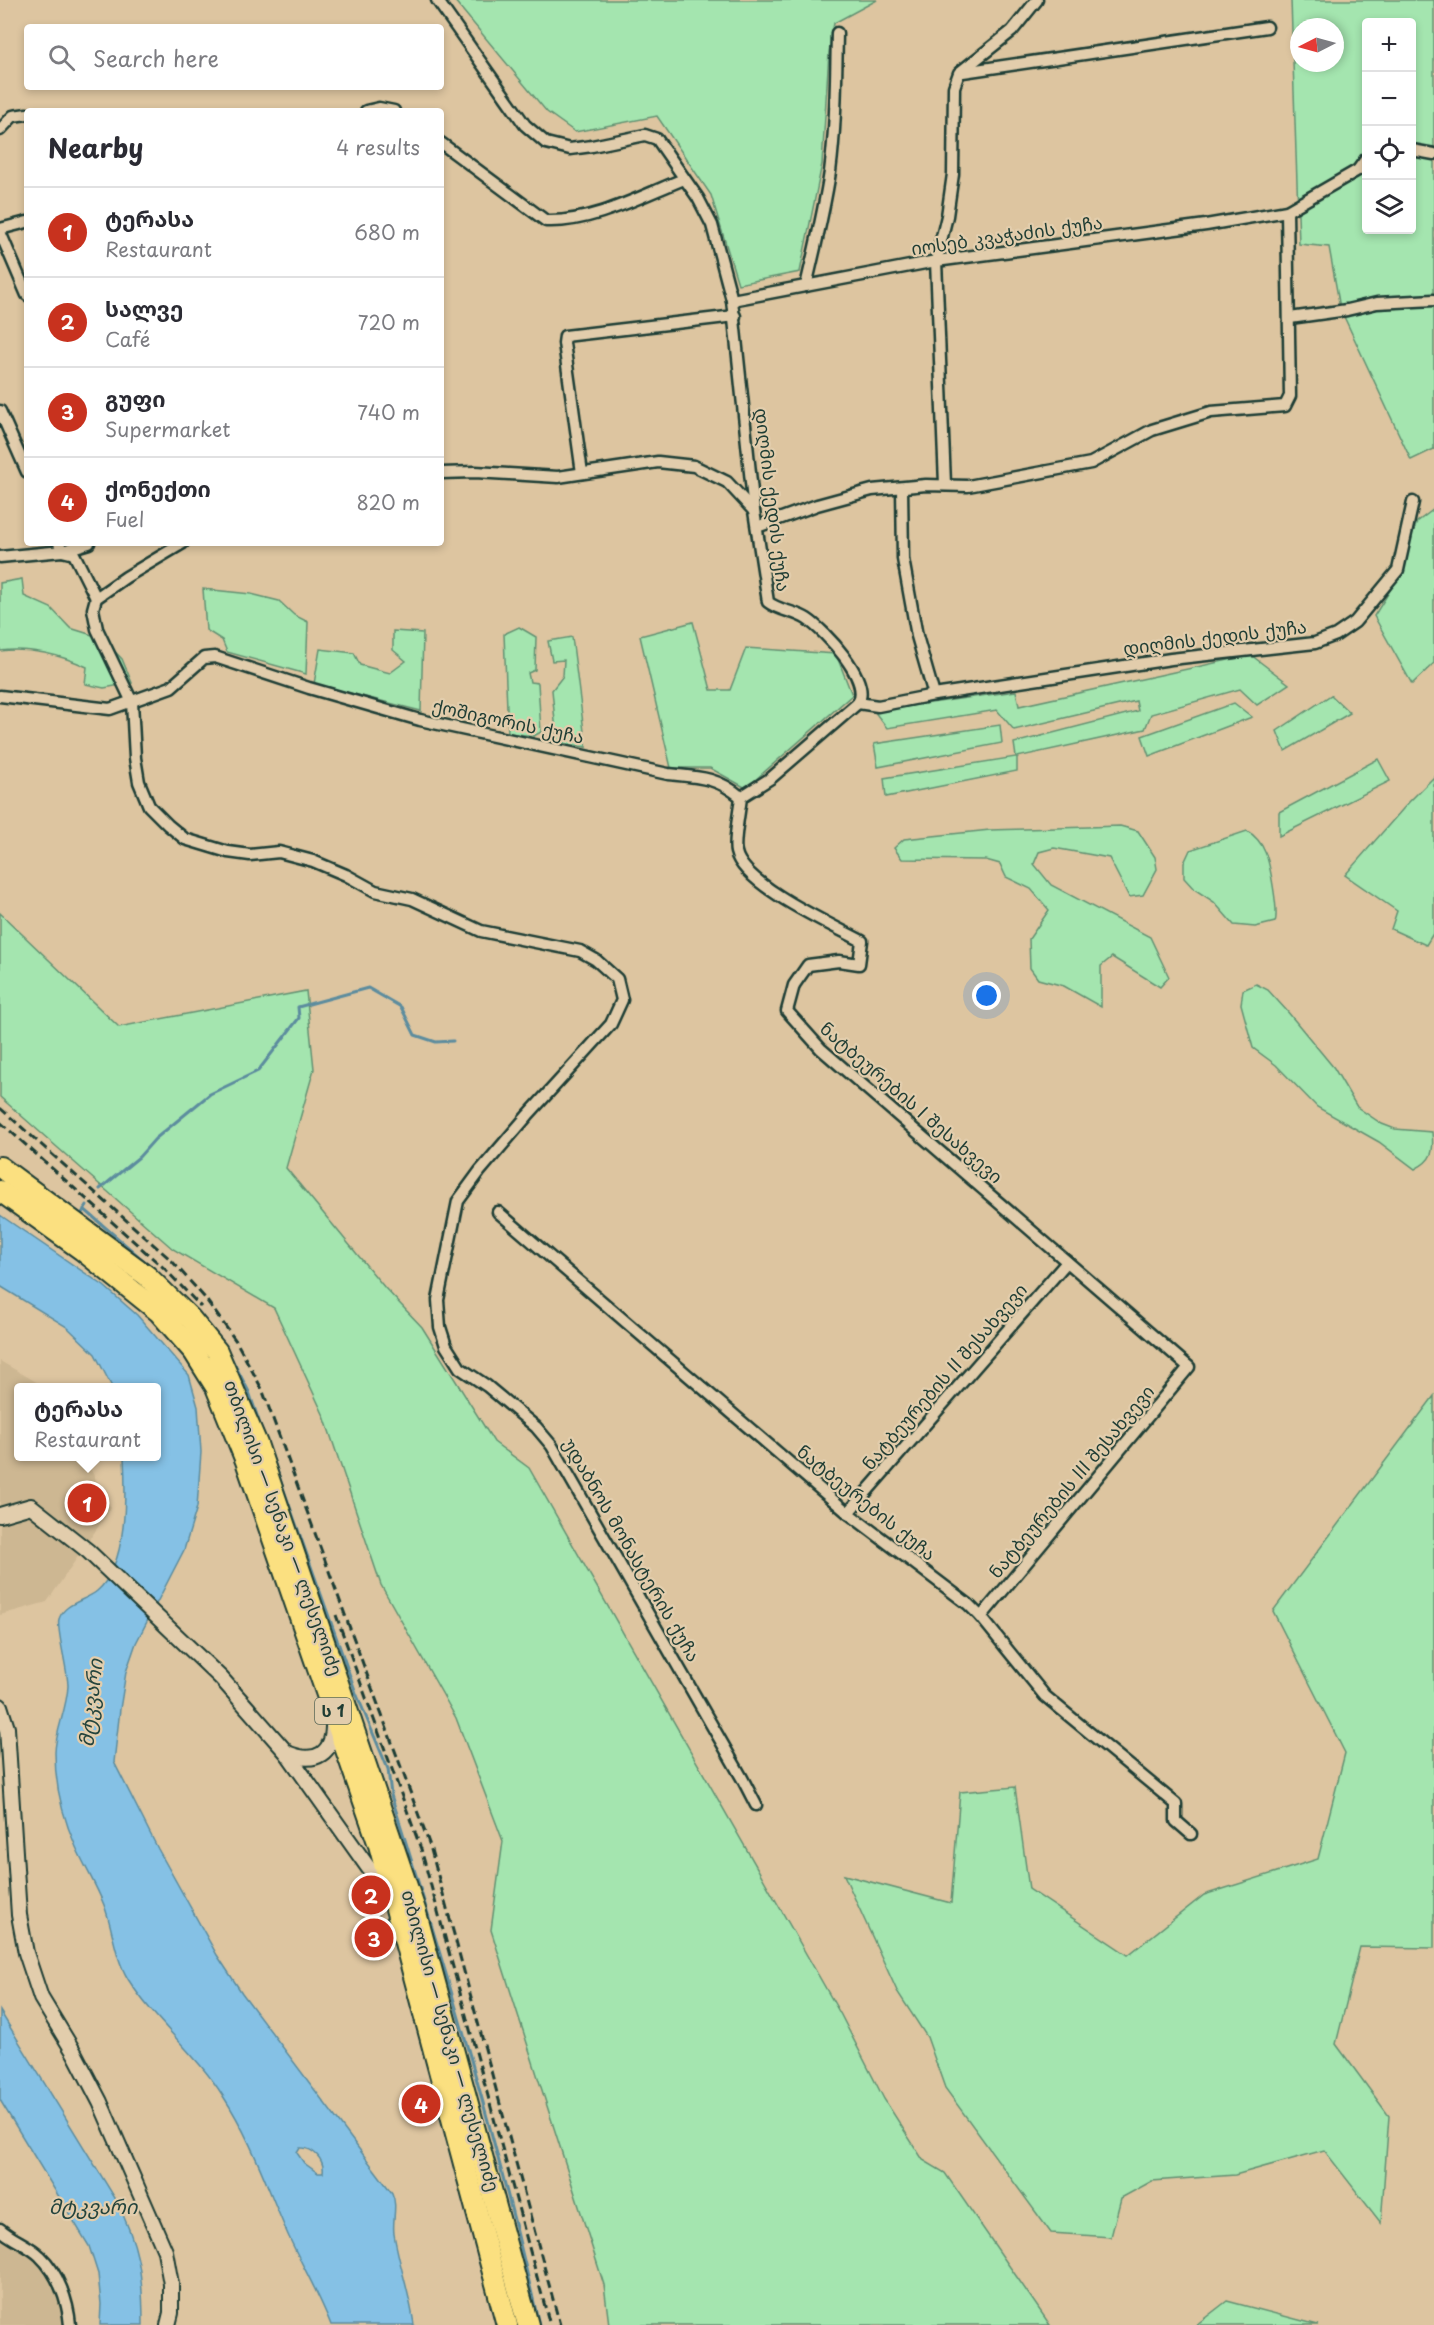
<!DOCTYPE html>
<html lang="en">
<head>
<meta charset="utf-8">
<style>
	body { margin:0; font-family:"Playpen Sans","Noto Sans Georgian",sans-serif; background:#f2f2f3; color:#2b2b33 }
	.controls { position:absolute; right:18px; top:18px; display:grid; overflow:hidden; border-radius:6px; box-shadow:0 3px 9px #0003 }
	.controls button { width:54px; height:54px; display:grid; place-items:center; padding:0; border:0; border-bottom:2px solid #e1e1e2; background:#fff; color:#2b2b33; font:30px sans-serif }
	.compass { position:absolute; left:1290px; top:18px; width:54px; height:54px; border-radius:50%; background:#fff; box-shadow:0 3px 9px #0003; rotate:264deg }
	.you { position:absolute; left:987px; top:996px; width:21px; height:21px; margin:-15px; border:4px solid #fff; border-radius:50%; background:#1a73e8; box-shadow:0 0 0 9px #1a73e833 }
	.badge { display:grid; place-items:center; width:39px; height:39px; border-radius:50%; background:#c8321e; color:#fff; font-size:20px; font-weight:700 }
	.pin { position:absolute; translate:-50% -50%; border:3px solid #fff; box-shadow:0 2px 6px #0006 }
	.popup { position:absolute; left:14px; top:1383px; width:147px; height:78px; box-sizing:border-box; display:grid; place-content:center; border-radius:6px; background:#fff; filter:drop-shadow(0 2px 4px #0005); font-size:20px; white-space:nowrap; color:#7c7c81 }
	.popup b { font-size:22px; color:#2b2b33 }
	.popup::after { content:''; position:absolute; left:50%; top:100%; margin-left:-12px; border:12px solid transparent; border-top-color:#fff }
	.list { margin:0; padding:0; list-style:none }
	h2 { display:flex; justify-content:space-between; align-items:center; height:78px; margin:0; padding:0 24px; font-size:26px }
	h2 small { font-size:20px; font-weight:400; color:#7c7c81 }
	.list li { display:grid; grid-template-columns:39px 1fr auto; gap:18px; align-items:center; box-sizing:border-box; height:90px; padding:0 24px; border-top:2px solid #e1e1e2 }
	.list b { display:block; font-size:22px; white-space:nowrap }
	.list p { margin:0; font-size:20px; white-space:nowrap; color:#7c7c81 }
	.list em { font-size:20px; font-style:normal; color:#7c7c81 }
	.icon { flex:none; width:33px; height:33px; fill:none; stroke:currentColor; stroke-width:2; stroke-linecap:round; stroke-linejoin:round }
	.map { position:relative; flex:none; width:1434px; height:2325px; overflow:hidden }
	.search { position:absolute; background:#fff; box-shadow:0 3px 9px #0003; left:24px; top:24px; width:420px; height:66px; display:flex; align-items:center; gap:15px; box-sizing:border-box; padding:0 21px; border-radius:6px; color:#7c7c81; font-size:22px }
	.panel { position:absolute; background:#fff; box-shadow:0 3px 9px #0003; left:24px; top:108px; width:420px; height:438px; border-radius:6px }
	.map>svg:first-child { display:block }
</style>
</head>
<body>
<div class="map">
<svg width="1434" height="2325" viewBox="0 0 1434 2325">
	<rect width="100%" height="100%" fill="#ddc5a0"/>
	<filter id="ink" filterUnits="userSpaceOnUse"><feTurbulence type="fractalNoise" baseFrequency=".0167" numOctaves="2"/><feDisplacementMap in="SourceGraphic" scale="12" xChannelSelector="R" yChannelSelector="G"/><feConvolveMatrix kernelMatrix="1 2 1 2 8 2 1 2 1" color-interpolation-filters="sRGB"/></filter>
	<g filter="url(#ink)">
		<g fill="#cdb792">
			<path d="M0,1361L45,1387L18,1388V1456L84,1457L111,1508L47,1602L0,1615Z"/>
			<path d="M6,2238L36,2255L54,2276L66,2325H0V2239Z"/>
		</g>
		<g fill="#a4e5af" stroke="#629172" stroke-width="1.5" fill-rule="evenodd">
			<path d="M454,0H877L834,23L829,52L822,164L800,272L738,284L711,195L657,116L575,132L547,112Z"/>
			<path d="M1291,0H1434V449L1411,460L1340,308L1329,247L1299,244ZM1366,22H1412V230H1366ZM1299,27H1335V63H1299Z"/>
			<path d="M1434,509V663L1412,684L1374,616L1391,589L1417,522Z"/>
			<path d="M22,579L24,596L51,608L70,628L102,638L122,659L132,683L104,688L85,684L87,667C61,655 29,647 0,651V583Z"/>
			<path d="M203,589L251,594L279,601L294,615L308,622L306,674L227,652L222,640L206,630Z"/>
			<path d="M693,622L711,690H730L746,648L836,654L852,695L746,788L710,768H671L640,636Z"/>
			<path d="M519,627L536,637L535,670L528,673L530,682L538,683L541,732L534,736L508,733L504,634Z"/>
			<path d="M393,631L423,633L421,711L314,684L320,649L354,653L360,665L390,673L406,661L393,650Z"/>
			<path d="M572,637L586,747L557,742L552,690L563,676L564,660L552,661L548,641Z"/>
			<path d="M1251,655L1289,684L1257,705L1240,689L1151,714L1145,729L1017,757V771L886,797L884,778L1016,757L1014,743L1138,711L1136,701L1014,730L997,710L887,728L874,711L1016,691L1019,706Z"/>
			<path d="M1331,695L1350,713L1285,751L1277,731Z"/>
			<path d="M1234,703L1252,717L1149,756L1142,736Z"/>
			<path d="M1000,725L1002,743L878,767L874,744Z"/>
			<path d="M1378,759L1390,781L1279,836V812Z"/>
			<path d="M1434,777V932L1426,945L1391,929L1397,911L1345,875L1409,802Z"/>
			<path d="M1120,826L1138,831L1155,857L1157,869L1143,895L1129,897L1109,858L1054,848L1039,852L1034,864L1051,885L1150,937L1169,977L1160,987L1112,957L1101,966V1007L1064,986L1038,979L1030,968L1029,939L1049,910L1031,889L1006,877L1000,864L986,860L902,859L894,848L904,839L990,830Z"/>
			<path d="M1247,831C1255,835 1262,844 1265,852C1270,863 1279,913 1275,922L1255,927L1234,925L1214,902L1194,889L1184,878V863L1190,850Z"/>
			<path d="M0,913L119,1027L306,991L314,1069L286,1168L385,1288L422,1327L494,1442L529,1468L841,2015L884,2099L923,2160L945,2173L1050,2325H609L604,2285L491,1930L503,1841L456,1718L381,1585L324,1416L274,1308L173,1249L0,1097Z"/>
			<path d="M1256,984L1268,990L1287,1011L1334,1068L1357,1107L1382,1124L1395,1129L1432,1132C1434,1151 1433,1160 1415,1169L1379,1142L1317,1107L1276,1065L1253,1048L1241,1004L1243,990Z"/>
			<path d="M1434,1396V1948L1360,1947L1336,2044L1389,2116L1381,2223L1324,2150L1235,2175L1152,2181L1121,2198L1111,2237L1051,2233L945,2088L927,2037L897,1991L844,1875L951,1903L960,1792L1015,1787L1029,1889L1128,1955L1204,1895L1318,1859L1345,1753L1273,1611Z"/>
			<path d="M1227,2301L1318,2325H1196Z"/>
		</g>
		<g fill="#85c1e5" stroke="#5c8c9e" stroke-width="1.5" fill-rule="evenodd">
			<path d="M0,1215L104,1286L137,1315L189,1375L198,1407L201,1452L197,1507L184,1550L136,1643L126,1672L120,1709L114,1762L158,1849L217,1955L242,1993L392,2193C398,2206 392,2219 394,2234C399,2265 410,2294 414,2325H331C319,2294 303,2267 289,2237C268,2190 252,2140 223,2096C196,2053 154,2021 128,1979C114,1956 113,1928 104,1905C96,1885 85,1867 76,1847C63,1818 55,1785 55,1753C55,1732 67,1709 68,1686C68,1670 56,1629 59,1619C64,1603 85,1601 97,1591C128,1565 126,1494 124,1457L156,1456V1388L112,1387L95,1354L67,1327L0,1286ZM300,2148C313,2147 325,2160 323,2173H318L304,2163L297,2153Z"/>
			<path d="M0,2011L115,2198C139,2245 143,2273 143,2325H100L101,2304L98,2274L89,2246L0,2100Z"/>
		</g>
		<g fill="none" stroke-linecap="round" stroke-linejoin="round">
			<g stroke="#5c8c9e" stroke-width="3">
				<path d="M100,1189L139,1157L155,1139L210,1094L258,1071L299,1018L298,1007L368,988L401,1007L415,1035L436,1042L453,1041"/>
				<path d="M84,1209L151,1267"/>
				<path d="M82,1213L87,1205"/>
				<path d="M163,1278L190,1305"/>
				<path d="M210,1328L225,1346"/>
				<path d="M228,1352L249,1392L266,1442"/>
				<path d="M270,1451L356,1693L388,1769L391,1795C446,1970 499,2146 539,2325"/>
			</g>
			<g stroke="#1f3d34" stroke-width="15">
				<g id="minor">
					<path d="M437,0L525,125L546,143L570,149L592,146L645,135L657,139L698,198L712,225L732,300L754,511L768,602C779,611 795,611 807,619C825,631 872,680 858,703"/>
					<path d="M963,72L1267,27"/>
					<path d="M366,111L379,108L394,111"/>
					<path d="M0,130L13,116L27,114"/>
					<path d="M441,143L546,221C592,223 641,196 684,179"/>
					<path d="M1412,150L1434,154"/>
					<path d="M0,229L27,222"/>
					<path d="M0,232L27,295"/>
					<path d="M806,286C815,248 824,211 830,172C836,126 836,79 837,33"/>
					<path d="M732,300L936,261L1206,225L1287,211L1358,170L1366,159"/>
					<path d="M1290,318L1347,310L1377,303L1434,300"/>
					<path d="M0,411L27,472"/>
					<path d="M441,473L475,472L558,477L658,462L694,466L727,482L754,511"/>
					<path d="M582,473L564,343L565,336L735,316"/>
					<path d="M945,484L936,261L947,216L953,174L954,87L959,73L1012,31L1037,0"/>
					<path d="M902,488L903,559L917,636L934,695"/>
					<path d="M757,527L817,505L872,490L926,485L968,486L1091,463L1152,430L1211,412L1285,406L1290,396L1287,211"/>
					<path d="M59,543L62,551L74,554L96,598"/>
					<path d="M183,543L126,577L96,598L93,609L97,629L132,702L135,758L139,782L149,806L168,825L185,839L228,852L250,855L279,852L313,861L346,875L375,891L412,899L481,931L580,951L596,960L617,979L622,1000L611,1024L528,1115L480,1171L458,1201L438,1300L440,1327L446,1346L460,1368L487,1386L536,1427L552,1446L742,1778L756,1805"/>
					<path d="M0,557L62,551L89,543"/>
					<path d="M0,696L110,709L171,687L204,658L215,657L309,688L420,720L668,774C699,777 717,777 741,797"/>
					<path d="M858,703L878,706L934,695L1171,659L1315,643L1336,635L1355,622L1398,570L1413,502"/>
					<path d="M741,797C740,809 733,842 736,852C743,885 832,925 862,941L859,964L839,961L808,965L794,985L787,1011L821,1049L1189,1367L981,1617"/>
					<path d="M741,797L771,778L858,703"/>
					<path d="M498,1212L848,1513L968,1604L981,1617L1045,1696L1176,1804V1821L1191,1834"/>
					<path d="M848,1513L1067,1262"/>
					<path d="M0,2229C12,2240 29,2245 40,2256C58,2273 68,2301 70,2325"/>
				</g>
			</g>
			<g stroke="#1f3d34" stroke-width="18">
				<g id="tertiary">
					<path d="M0,1515L31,1506L88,1551L221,1678L287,1753L387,1894"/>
					<path d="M0,1706L7,1728L19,1915L26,1953L41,1998L75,2054L100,2102L165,2251L171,2284V2313L168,2325"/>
					<path d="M287,1753C316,1765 334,1754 333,1722"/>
				</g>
			</g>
			<g stroke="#1f3d34" stroke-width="24">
				<g id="motorway">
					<path d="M0,1167L147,1276L190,1318L217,1351L257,1444L416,1913L528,2325"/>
					<path d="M0,1191L82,1250L159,1312L194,1352L216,1387L246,1461L379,1845L507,2325"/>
				</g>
			</g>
			<use href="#minor" stroke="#e2cdac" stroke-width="10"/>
			<use href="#tertiary" stroke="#e2cdac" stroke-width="14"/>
			<use href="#motorway" stroke="#fbe080" stroke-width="20"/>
			<g stroke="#1f3d34" stroke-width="3" stroke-dasharray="9 4.5" stroke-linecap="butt">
				<path d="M0,1108L171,1260L205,1298L236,1341L262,1389L430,1846L560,2325"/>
				<path d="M0,1122L166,1270L201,1307"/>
				<path d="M336,1615L421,1849L550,2325"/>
			</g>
		</g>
	</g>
	<g text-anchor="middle" stroke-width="4.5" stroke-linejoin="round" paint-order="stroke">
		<rect fill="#e2cdac" stroke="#5a6858" stroke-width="1.5" x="315" y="1698" width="36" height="26" rx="4.5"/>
		<g font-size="16" font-weight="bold" fill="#1f3d34">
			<text x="333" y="1717">ს 1</text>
		</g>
		<g font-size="18" fill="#1f3d34" stroke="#e2cdac">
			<text transform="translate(1007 236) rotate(-8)" y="6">იოსებ კვაჭაძის ქუჩა</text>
			<text transform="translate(772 500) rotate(83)" y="6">დიღმის ქედის ქუჩა</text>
			<text transform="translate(1215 638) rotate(-7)" y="6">დიღმის ქედის ქუჩა</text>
			<text transform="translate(508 722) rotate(12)" y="6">ქოშიგორის ქუჩა</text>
			<text transform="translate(911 1103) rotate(41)" y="6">ნატბეურების I შესახვევი</text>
			<text transform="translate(945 1377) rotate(-49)" y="6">ნატბეურების II შესახვევი</text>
			<text transform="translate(1072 1482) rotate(-50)" y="6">ნატბეურების III შესახვევი</text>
			<text transform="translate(866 1503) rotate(39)" y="6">ნატბეურების ქუჩა</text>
			<text transform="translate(283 1528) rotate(70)" y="6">თბილისი — სენაკი — ლესელიძე</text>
			<text transform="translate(631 1550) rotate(60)" y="6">უდაბნოს მონასტერის ქუჩა</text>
			<text transform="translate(450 2041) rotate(74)" y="6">თბილისი — სენაკი — ლესელიძე</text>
		</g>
		<g font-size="20" font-style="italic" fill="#24443d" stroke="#e2cdac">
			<text transform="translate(91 1703) rotate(-84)" y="7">მტკვარი</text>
			<text x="93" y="2214">მტკვარი</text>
		</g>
	</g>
</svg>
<div class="controls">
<button>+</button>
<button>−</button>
<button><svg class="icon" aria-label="locate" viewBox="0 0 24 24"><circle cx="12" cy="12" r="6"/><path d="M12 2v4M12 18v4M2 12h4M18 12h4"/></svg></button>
<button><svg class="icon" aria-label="layers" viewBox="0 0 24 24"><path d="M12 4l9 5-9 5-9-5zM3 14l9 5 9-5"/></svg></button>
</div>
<svg class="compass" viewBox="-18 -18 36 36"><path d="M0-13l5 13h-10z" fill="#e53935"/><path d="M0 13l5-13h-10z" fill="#7c7c81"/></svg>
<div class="you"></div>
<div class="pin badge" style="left:87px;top:1503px">1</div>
<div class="popup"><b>ტერასა</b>Restaurant</div>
<div class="pin badge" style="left:371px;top:1895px">2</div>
<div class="pin badge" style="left:374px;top:1938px">3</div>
<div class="pin badge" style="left:421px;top:2104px">4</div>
<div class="search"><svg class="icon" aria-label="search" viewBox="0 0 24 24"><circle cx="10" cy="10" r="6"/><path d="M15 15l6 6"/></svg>Search here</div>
<section class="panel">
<h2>Nearby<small>4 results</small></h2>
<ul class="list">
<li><span class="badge">1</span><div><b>ტერასა</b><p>Restaurant</p></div><em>680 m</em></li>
<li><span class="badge">2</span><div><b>სალვე</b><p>Café</p></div><em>720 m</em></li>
<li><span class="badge">3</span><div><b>გუფი</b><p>Supermarket</p></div><em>740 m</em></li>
<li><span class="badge">4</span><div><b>ქონექთი</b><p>Fuel</p></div><em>820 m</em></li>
</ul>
</section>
</div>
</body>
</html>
